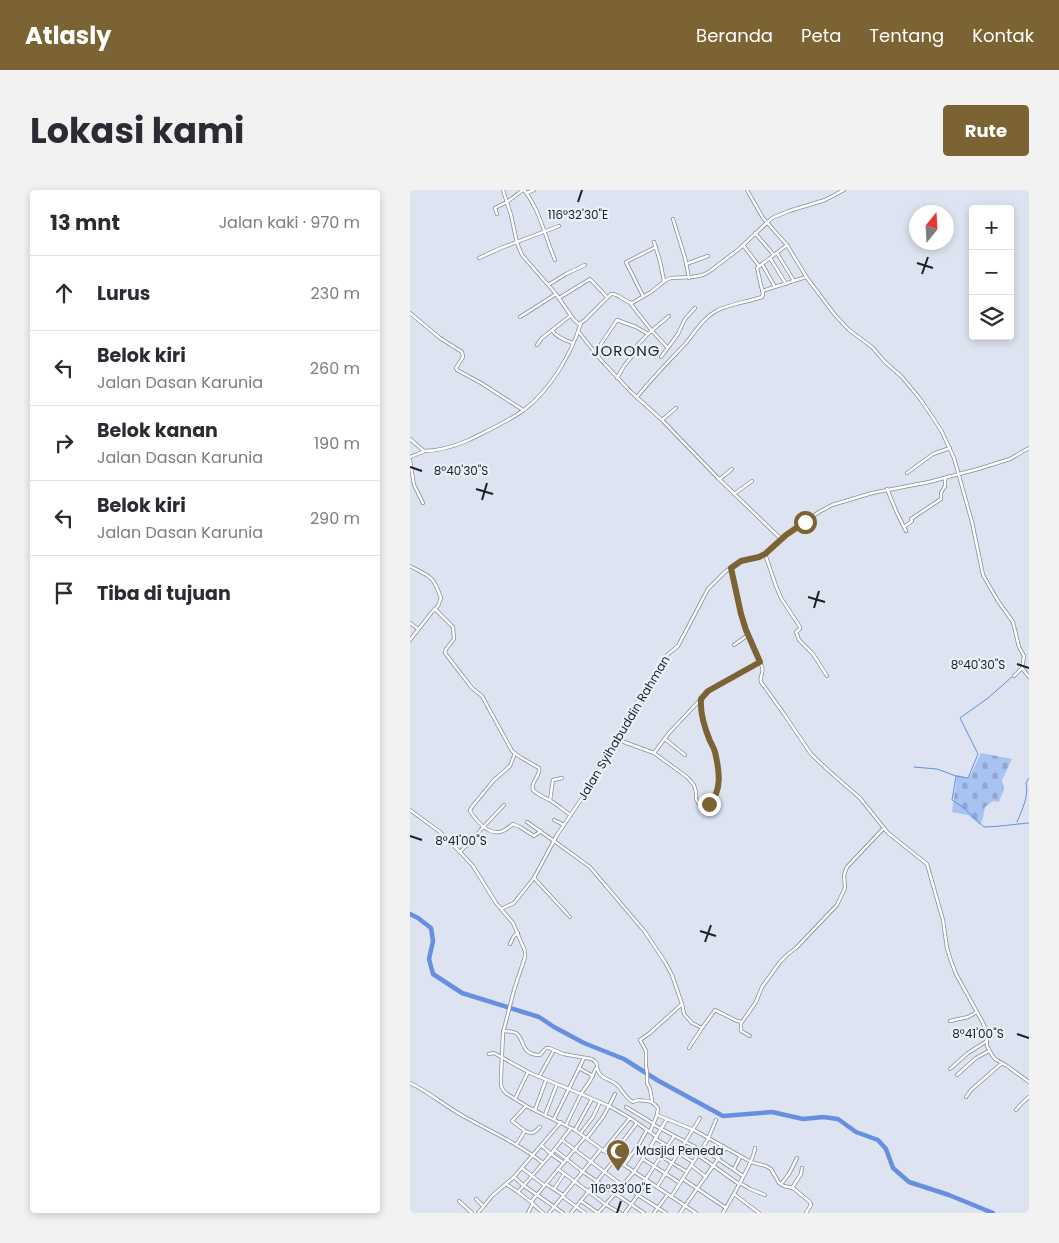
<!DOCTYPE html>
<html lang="id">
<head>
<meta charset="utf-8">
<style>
	body { margin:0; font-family:Poppins,sans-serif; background:#f2f2f3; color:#2b2b33 }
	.controls { position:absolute; right:15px; top:15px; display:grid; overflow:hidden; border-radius:5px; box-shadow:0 2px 8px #0003 }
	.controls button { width:45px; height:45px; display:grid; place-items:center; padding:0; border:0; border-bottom:1px solid #e1e1e2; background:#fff; color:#2b2b33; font:25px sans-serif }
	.compass { position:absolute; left:499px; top:15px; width:45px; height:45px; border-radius:50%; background:#fff; box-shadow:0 2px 8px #0003; rotate:18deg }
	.stop { position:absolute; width:15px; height:15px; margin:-11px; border:4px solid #7c6334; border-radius:50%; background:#fff }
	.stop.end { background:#7c6334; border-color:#fff; box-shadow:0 1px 5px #0008 }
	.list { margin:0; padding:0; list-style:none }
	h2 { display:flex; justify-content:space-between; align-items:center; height:65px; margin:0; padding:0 20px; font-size:21px }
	h2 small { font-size:16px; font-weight:400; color:#7c7c81 }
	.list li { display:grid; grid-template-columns:32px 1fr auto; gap:15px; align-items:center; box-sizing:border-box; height:75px; padding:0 20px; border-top:1px solid #e1e1e2 }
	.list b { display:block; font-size:19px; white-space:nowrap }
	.list p { margin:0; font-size:16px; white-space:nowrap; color:#7c7c81 }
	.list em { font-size:16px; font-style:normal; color:#7c7c81 }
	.icon { flex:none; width:28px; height:28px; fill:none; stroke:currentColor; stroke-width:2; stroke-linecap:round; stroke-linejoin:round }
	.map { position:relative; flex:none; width:619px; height:1023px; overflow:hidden; border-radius:5px }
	header { display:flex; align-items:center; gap:30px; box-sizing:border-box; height:70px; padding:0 25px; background:#7c6334; color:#fff }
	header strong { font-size:24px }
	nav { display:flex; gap:28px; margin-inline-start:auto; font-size:18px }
	.intro { display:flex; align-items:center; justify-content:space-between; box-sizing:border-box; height:120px; padding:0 30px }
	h1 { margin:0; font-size:35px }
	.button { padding:12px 22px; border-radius:5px; background:#7c6334; color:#fff; font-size:18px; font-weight:700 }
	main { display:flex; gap:30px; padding:0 30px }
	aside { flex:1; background:#fff; border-radius:5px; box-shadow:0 2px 8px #0003 }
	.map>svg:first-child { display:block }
</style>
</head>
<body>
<header>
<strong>Atlasly</strong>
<nav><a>Beranda</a><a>Peta</a><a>Tentang</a><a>Kontak</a></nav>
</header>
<div class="intro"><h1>Lokasi kami</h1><a class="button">Rute</a></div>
<main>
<aside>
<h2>13 mnt<small>Jalan kaki · 970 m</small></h2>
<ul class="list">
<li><svg class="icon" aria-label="ahead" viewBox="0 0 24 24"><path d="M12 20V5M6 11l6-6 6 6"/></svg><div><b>Lurus</b></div><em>230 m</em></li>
<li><svg class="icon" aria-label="left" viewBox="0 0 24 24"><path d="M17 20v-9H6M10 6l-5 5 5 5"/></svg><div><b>Belok kiri</b><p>Jalan Dasan Karunia</p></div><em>260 m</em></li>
<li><svg class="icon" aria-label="right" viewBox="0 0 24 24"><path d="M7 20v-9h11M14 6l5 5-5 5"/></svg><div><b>Belok kanan</b><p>Jalan Dasan Karunia</p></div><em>190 m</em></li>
<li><svg class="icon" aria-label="left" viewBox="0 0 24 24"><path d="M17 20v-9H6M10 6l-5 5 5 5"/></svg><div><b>Belok kiri</b><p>Jalan Dasan Karunia</p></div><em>290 m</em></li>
<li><svg class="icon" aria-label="arrive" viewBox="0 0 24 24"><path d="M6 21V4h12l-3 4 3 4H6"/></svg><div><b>Tiba di tujuan</b></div></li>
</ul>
</aside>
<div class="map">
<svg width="619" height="1023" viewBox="0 0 619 1023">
	<defs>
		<pattern id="cemetery-stones" width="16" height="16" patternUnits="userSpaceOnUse" patternTransform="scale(1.25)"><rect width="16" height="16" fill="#a8c2f2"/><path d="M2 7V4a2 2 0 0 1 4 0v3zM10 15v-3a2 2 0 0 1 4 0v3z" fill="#90a6cf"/></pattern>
	</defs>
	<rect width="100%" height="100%" fill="#dde3f0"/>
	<path fill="url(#cemetery-stones)" d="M571,563L602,569L592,590L594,599L589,612L583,611L575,617L573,628L570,635L558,625L542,622L547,585L559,588Z"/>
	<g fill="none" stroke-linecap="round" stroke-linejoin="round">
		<g stroke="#668fe0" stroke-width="1">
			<path d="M504,577L527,579L546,586L542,610L554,618L574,637C589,637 604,634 619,633"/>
			<path d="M546,586L558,588L568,564L550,528L578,508L603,486"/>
			<path d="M607,632C612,620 619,606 616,593L619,588"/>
		</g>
		<path stroke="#668fe0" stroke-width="4.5" d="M0,724L8,728L21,738L23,751L19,769L23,784L52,803L129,827L144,837L174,853L214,869L247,890L313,926L362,922L393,929L413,927L428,929L446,942L468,950L476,959L483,978L499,992L539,1005L583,1023"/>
		<g stroke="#868c98" stroke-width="4">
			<g id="minor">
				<path d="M93,0L101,25L107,53L112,65L146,104L164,130L169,134L175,130L201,104C209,103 214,112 222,113L241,102L256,90L261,88L282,87L293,85L300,81L329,59L362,28L379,21L415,10L434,0"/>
				<path d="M114,0C130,20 135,47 145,70"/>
				<path d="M337,0L353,28L377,55L397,88L425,125L439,140L462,157L475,172L492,187L511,210L531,240L544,268L562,332L573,385L588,411L603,432L609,457L614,466L612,478L619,487"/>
				<path d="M117,3L124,0"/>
				<path d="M87,24L85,18L97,12L113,0"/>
				<path d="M263,29L275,68L279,88"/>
				<path d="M345,43L364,65"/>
				<path d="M244,52L250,71L254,91"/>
				<path d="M333,55L349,76"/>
				<path d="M367,63L384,91"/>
				<path d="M69,68L91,58L149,36"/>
				<path d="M360,68L376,94"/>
				<path d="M276,74L298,66"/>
				<path d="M352,74L365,97"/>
				<path d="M138,95L156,84L175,75"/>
				<path d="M352,101L396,87"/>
				<path d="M233,106L216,72L246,57"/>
				<path d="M149,108L180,89L197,107"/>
				<path d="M220,113L242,141L258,158"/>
				<path d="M0,123L30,148L52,162L53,167L46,178L47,180L71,193L113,220"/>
				<path d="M110,127L146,104"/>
				<path d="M142,140C146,147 155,150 163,153"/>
				<path d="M168,141L191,170L221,202L252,230L308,288L371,349"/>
				<path d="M127,155L132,148L160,126"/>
				<path d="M188,166L191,154L207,130L226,137L238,144"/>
				<path d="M251,167L268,144L275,129L285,118"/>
				<path d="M207,188L214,176L223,165L222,161L238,144L259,126"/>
				<path d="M227,207C242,188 259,171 276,153C285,142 294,127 308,120C321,114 337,112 352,107L353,104L347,78L377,55"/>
				<path d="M252,230L266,218"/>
				<path d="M0,249L14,261C29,261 45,256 59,250C77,241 97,232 114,220C140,200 161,165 171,133"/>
				<path d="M0,267L13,262"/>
				<path d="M0,270L4,295L13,313"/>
				<path d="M497,283L523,264L540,258"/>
				<path d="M310,289L322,279"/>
				<path d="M477,299L487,323L496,341"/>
				<path d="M324,304L342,291"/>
				<path d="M494,337L502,331L501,329L531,309V303L535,296V288"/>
				<path d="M355,364L366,396L371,408L390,437V439L386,442L389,450L403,464L417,486"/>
				<path d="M0,376C20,387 23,385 31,408L28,416L22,422L0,450"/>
				<path d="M25,419L43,437L44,449L36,459L35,463L62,498L72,506L102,561L110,567L129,578C131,586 120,592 123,600C128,605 134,607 141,611C148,615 154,621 161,625"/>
				<path d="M0,433L8,439"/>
				<path d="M324,455L338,445"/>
				<path d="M350,472C356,484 349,484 351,492L374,524L401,564L419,581L450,608L478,643L517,674L533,730L537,758L541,771L546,784L573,833L576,841L577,856L582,865L585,869L597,876L619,892"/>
				<path d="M604,486L612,478"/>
				<path d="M206,549L244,563L277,587L284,595L286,602V609L289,614H299C313,602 309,578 305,562C304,558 302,555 300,551C295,539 290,521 291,509L298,501L350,472L336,440L331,424L321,378"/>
				<path d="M255,549L275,565"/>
				<path d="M105,563L100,576L84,590L61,618L60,621C66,630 77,644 89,642C94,642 99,637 103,634L110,637L124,646L131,641"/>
				<path d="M244,563L259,543L290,510"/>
				<path d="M140,610L143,590L152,588"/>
				<path d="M0,620L30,642L50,662L63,676L86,713L103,733L115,761V767L104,800L93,843L91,887V895L93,900L97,904L118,917L165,940L205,969L286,1023"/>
				<path d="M144,630L154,635"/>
				<path d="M117,632L144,651L180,677L235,742L255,772L262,785L272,814L274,824L282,833L292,838L305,820L327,831L332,832L346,812L352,797L370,772L378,764L386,758L427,715L435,698L434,685L437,677L473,639"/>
				<path d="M50,662L94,615"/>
				<path d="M124,688L160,727"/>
				<path d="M91,719L104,713L124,688L147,645L189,583L210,541L227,512L257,465L268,456L298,399L316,381L331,371L349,367L355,364L376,345L409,322L422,315L462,303L519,292L568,279L600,269L619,258"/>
				<path d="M100,754L104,746L108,743"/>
				<path d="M540,831L558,827L567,822"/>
				<path d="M331,833V841L340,846"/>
				<path d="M93,841C97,841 102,841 106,843C115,849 110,865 130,865L136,858H139L144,860"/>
				<path d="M279,858L292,838"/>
				<path d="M79,864L84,863L120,883L171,904L180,891L186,878"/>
				<path d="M169,878L183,886"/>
				<path d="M540,879L558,863L577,851"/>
				<path d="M547,885L566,868L579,861"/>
				<path d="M129,887L144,860L153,864L182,869C190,874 185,877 189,883C193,889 201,890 206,894C213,900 215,908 223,912L228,910C238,912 241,909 248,918L247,925"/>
				<path d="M0,893C19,902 35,916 53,926C80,941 109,954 133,973"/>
				<path d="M205,904L199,916L220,928L247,947"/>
				<path d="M556,907L561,900L592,873"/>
				<path d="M105,909L118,882"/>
				<path d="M242,911L240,899L237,893V882L236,877V861L230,850L240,843L272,814"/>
				<path d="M216,917L244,934"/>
				<path d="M125,920L136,890"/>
				<path d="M606,920L612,913L619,907"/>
				<path d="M135,925L147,894"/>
				<path d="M144,929L174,868"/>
				<path d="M156,935L171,904L199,916L193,927L177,948"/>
				<path d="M244,935L291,960"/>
				<path d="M165,940L182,909"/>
				<path d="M115,941C122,945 125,942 130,937"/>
				<path d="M240,942L247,925L284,940L341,972L356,976L361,979L369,993L374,996L383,998L400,1012L401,1015L396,1023"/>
				<path d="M170,944L183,927L190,912"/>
				<path d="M246,949L283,972"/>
				<path d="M152,950L212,995L256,1023"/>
				<path d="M106,955L115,941L102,931L116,916"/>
				<path d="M292,958L333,986"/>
				<path d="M239,959L277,982"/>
				<path d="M145,960L173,982L234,1023"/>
				<path d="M193,961L220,928"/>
				<path d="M288,965L329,994"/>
				<path d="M201,967L227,933"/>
				<path d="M233,969L270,993"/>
				<path d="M154,973L141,964L161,938"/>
				<path d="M214,975L228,956L237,940"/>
				<path d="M281,975L296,987"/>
				<path d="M112,978L134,995"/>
				<path d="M148,979L195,1014L210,1023"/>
				<path d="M324,979L330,967"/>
				<path d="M104,987L113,995L153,1023"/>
				<path d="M236,989L264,946"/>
				<path d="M273,989L316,1018"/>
				<path d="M330,993L340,999L355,1005"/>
				<path d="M96,994L108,1002L141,964L131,955"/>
				<path d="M136,994L153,1005"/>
				<path d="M371,994L379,984L387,968"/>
				<path d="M247,997L290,928"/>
				<path d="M382,998L391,984L392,978"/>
				<path d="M144,999L154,984"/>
				<path d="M108,1002L121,1012L133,1023"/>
				<path d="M324,1004L349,1023"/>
				<path d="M153,1007L175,1023"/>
				<path d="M261,1007L298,949L306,930"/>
				<path d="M66,1009L73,1016"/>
				<path d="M49,1011L62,1023"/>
				<path d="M171,1011L188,1023"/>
				<path d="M121,1012L175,947"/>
				<path d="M68,1023L83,1005L104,987L151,932"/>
				<path d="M118,1023L123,1013"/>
				<path d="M139,1023L191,959"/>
				<path d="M161,1023L205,969"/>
				<path d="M188,1023L224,982L239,959L257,929"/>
				<path d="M215,1023L238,991"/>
				<path d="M244,1023L258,1004"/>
				<path d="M270,1023L315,959"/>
				<path d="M313,1023C320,1010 345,970 345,958"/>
			</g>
		</g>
		<use href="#minor" stroke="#fff" stroke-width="2.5"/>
	</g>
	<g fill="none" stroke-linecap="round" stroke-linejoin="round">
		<path stroke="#7c6334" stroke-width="6" d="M299,614C313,601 309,579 305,562C304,558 302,555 300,551C295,539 290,522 291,509L298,501L350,472L336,440L331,424L321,378L331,371L349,367L355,364L376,345L395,332"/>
	</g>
	<path fill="none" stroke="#1d1f24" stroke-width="2" d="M168,12L172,0M507,73L523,78M512,84L518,67M0,277L12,281M66,299L83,304M72,310L77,293M398,407L415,412M404,418L409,401M607,474L619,478M0,646L12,650M290,741L306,746M295,752L301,735M607,844L619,848M207,1023L211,1011"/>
	<defs>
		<g id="mosque-pin" transform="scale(1.25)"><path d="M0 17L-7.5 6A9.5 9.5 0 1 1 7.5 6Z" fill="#7c6334" stroke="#eaf1fd"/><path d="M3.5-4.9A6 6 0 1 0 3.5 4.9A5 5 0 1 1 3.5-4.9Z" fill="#fff"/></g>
	</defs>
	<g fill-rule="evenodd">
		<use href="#mosque-pin" x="208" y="961"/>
	</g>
	<g text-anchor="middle" stroke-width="4.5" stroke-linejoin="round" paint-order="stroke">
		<g font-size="12" fill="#1d1f24" stroke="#eaf1fd">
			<text transform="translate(214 538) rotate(-59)" y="4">Jalan Syihabuddin Rahman</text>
		</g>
		<g font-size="12" fill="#1d1f24" stroke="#eaf1fd" text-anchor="start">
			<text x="226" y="965">Masjid Peneda</text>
		</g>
		<g font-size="15" letter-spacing="1" fill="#1d1f24" stroke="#eaf1fd">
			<text x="216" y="166">JORONG</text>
		</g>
	</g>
	<g font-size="12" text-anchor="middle" fill="#1d1f24" stroke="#eaf1fd" stroke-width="4.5" stroke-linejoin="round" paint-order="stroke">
		<text x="168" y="29">116°32'30"E</text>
		<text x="51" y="285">8°40'30"S</text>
		<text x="568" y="479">8°40'30"S</text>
		<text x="51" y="655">8°41'00"S</text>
		<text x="568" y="848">8°41'00"S</text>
		<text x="211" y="1003">116°33'00"E</text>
	</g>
</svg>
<div class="controls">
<button>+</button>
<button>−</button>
<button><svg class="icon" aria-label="layers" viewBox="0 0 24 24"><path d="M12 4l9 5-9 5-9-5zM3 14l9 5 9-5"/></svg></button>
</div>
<svg class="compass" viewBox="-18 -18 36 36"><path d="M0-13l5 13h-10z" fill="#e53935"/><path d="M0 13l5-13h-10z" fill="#7c7c81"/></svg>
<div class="stop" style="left:395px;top:332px"></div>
<div class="stop end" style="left:299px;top:614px"></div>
</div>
</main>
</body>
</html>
